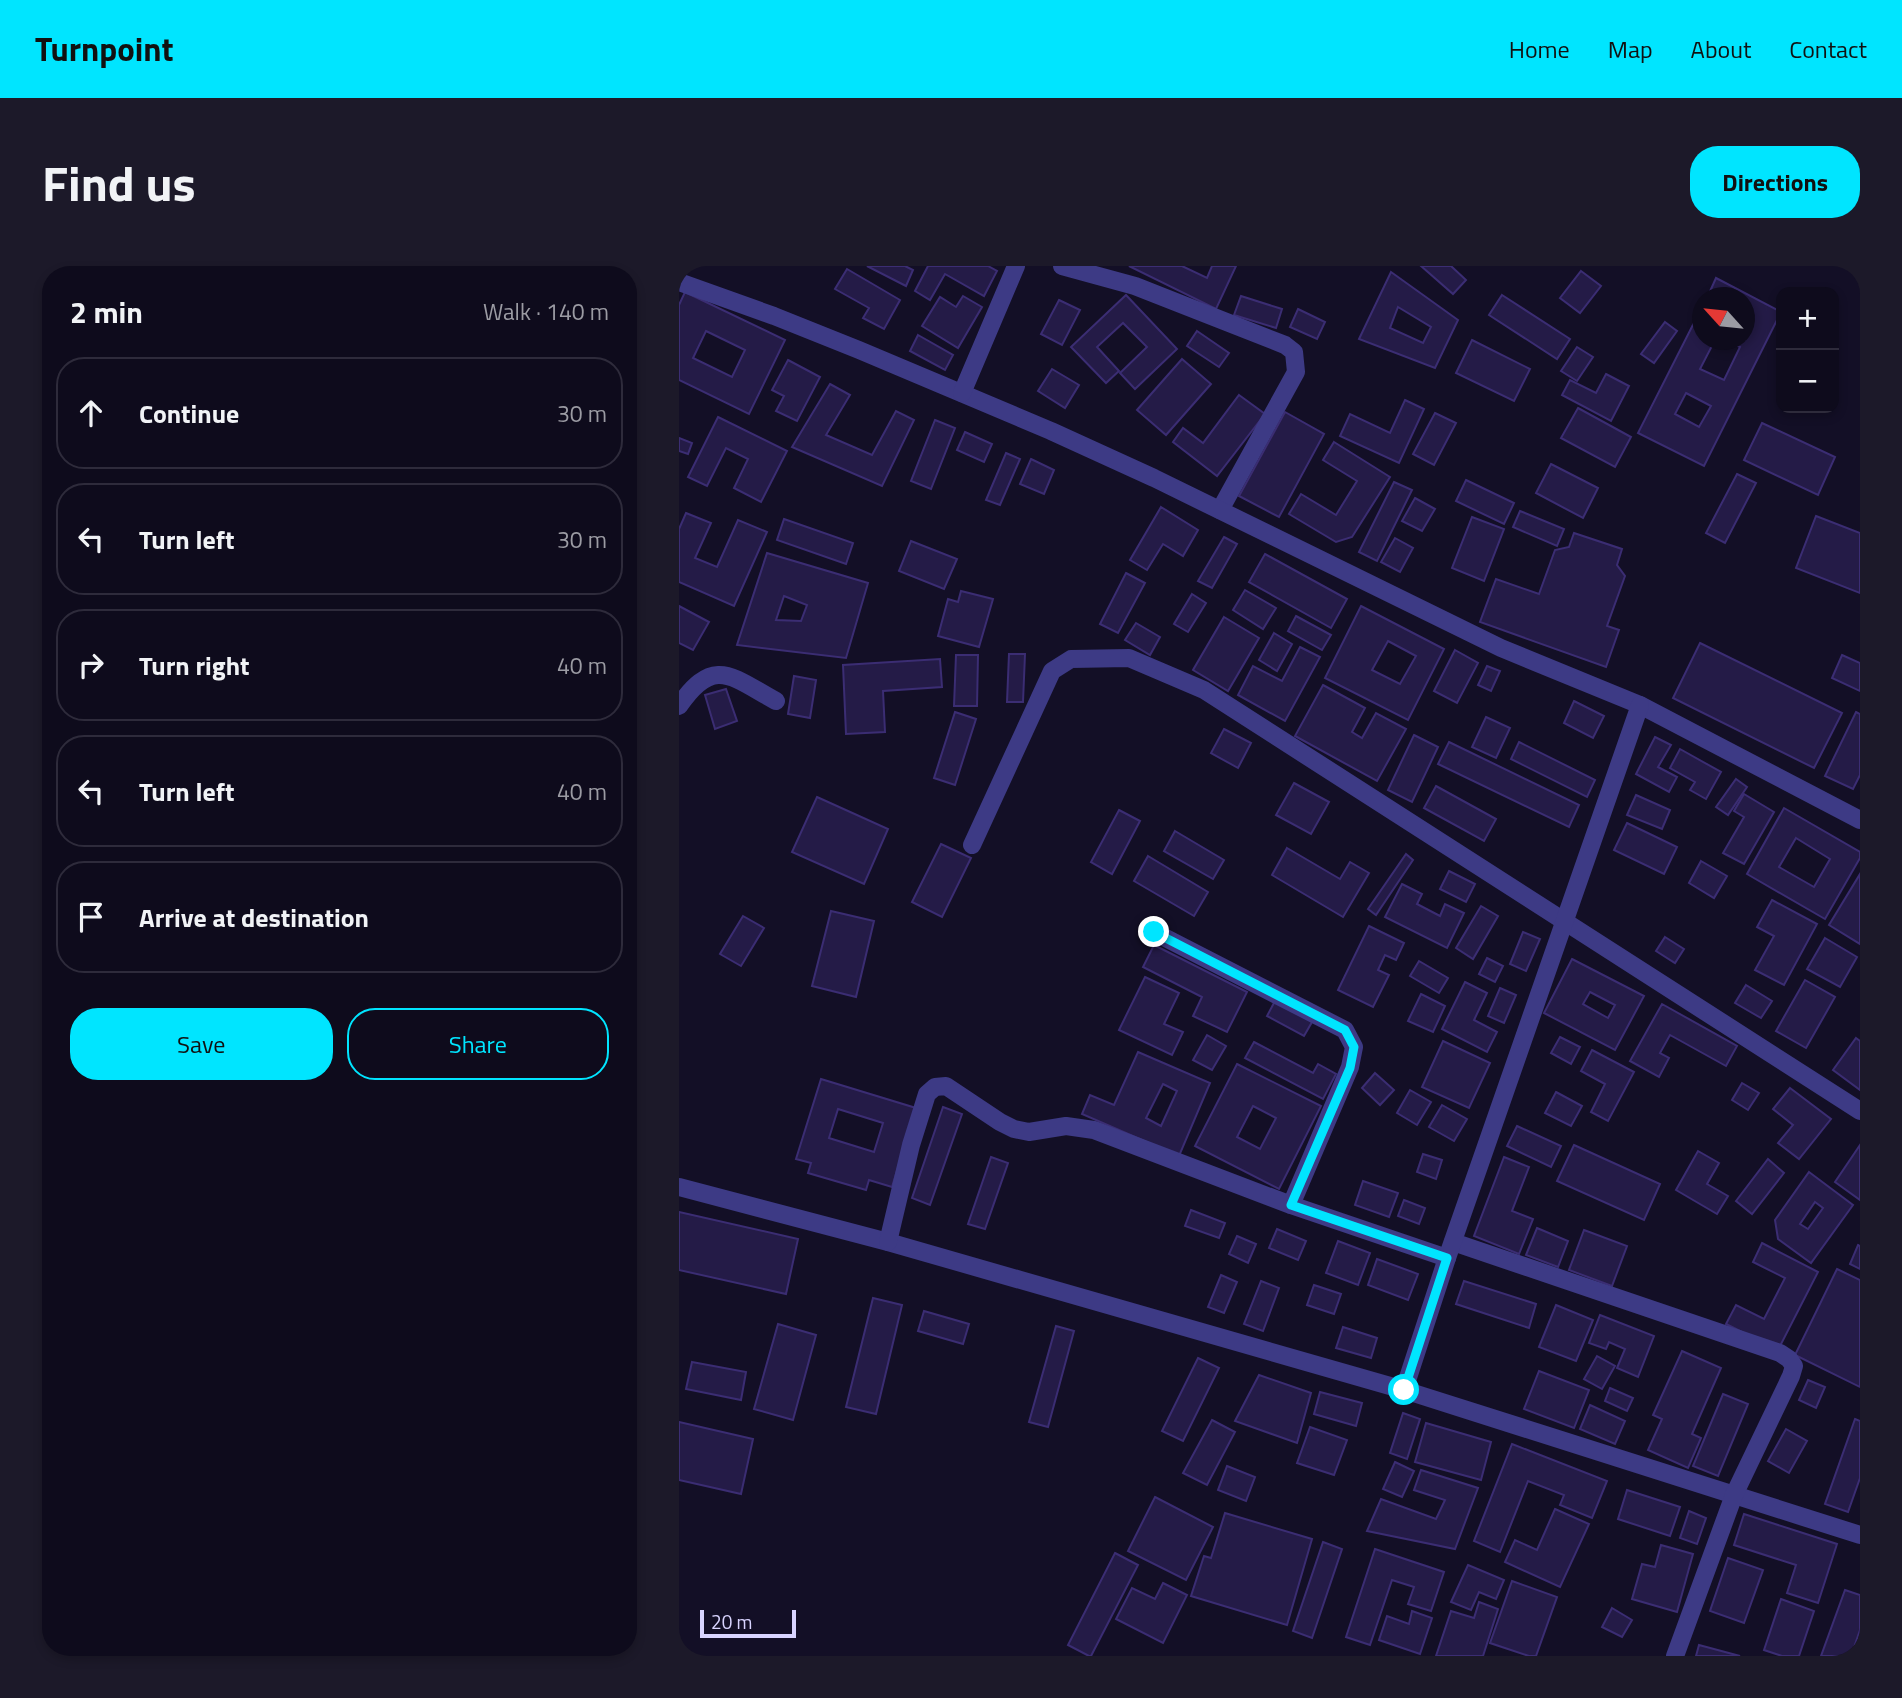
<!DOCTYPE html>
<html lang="en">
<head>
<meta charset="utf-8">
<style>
	body { margin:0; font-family:"Titillium Web",sans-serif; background:#1c1929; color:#f1f3f6 }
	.controls { position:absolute; right:21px; top:21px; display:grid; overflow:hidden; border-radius:14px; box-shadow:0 4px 10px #0003 }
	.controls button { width:63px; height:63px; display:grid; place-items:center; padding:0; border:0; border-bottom:2px solid #2e2b3b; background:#0e0b1c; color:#f1f3f6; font:35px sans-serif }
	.compass { position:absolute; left:1013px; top:21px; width:63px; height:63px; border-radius:50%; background:#0e0b1c; box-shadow:0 4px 10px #0003; rotate:297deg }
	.scale { position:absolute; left:21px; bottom:18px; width:96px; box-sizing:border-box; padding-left:7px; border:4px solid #d9d4ff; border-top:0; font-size:19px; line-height:24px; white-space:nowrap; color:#d9d4ff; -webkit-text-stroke:5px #130f26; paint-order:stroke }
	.stop { position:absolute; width:21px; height:21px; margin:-16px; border:5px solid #00e5ff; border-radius:50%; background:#fff }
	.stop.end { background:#00e5ff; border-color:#fff; box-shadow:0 2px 7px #0008 }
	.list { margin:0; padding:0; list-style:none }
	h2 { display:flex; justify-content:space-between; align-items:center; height:91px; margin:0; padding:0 28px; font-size:30px }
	h2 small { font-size:23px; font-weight:400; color:#9b9ba3 }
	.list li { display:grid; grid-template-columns:46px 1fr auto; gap:21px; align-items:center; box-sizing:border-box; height:112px; margin:0 14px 14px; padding:0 14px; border:2px solid #2e2b3b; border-radius:28px }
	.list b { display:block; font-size:26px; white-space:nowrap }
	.list em { font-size:23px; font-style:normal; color:#9b9ba3 }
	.actions { display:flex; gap:14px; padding:21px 28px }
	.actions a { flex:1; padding:16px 0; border:2px solid #00e5ff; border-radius:28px; text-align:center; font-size:24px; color:#00e5ff }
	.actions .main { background:#00e5ff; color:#111 }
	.icon { flex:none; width:38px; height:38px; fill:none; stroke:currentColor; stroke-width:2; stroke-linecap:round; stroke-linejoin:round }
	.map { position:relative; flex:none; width:1181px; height:1390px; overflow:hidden; border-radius:28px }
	header { display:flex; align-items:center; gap:42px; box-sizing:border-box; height:98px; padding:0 35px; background:#00e5ff; color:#111 }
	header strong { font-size:33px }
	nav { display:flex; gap:38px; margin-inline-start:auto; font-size:24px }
	.intro { display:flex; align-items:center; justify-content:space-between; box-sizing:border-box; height:168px; padding:0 42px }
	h1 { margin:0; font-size:49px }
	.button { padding:18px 32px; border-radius:28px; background:#00e5ff; color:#111; font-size:24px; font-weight:700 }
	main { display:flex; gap:42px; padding:0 42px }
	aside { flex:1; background:#0e0b1c; border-radius:28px; box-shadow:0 4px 10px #0003 }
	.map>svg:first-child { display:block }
</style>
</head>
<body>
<header>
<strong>Turnpoint</strong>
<nav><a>Home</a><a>Map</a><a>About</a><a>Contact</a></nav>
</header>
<div class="intro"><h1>Find us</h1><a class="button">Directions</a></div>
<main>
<aside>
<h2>2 min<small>Walk · 140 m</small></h2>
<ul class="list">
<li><svg class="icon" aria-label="ahead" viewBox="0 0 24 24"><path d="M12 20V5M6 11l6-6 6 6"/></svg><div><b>Continue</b></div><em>30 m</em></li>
<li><svg class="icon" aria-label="left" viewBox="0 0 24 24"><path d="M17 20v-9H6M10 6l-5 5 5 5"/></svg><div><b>Turn left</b></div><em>30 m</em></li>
<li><svg class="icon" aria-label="right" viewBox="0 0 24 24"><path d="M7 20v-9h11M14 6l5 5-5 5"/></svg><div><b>Turn right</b></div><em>40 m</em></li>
<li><svg class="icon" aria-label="left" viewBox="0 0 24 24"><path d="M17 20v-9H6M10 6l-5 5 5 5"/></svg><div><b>Turn left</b></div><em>40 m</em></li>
<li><svg class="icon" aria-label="arrive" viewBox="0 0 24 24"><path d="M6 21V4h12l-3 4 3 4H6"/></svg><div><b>Arrive at destination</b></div></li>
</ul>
<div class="actions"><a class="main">Save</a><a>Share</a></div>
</aside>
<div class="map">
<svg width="1181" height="1390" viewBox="0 0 1181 1390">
	<rect width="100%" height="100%" fill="#130f26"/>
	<g fill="#241b47" stroke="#3b2d73" stroke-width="2" fill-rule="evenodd">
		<path d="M188,0H226L234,4L227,20Z"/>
		<path d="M249,0H309L318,5L305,30L266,8L251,34L236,25Z"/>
		<path d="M450,0H503L528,12L533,0H557L537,43Z"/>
		<path d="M742,0H772L787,14L774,28Z"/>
		<path d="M168,3L221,34L205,63L184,52L190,42L156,23Z"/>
		<path d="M902,5L922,20L901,47L881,32Z"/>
		<path d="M712,6L779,54L756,102L680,73ZM719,41L752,61L744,77L711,62Z"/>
		<path d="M1037,12L1102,46L1025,200L959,167L1024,39V74H1036L1021,103L1045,114L1061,81L1047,74H1066V32H1028ZM1007,127L1032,140L1020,161L996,148Z"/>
		<path d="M6,26L106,74L70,148L0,114V39ZM27,65L66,84L53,111L14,92Z"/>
		<path d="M447,29L498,83L456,123L441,107L468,81L444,57L418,81L440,105L427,117L392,81Z"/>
		<path d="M823,29L891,73L878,93L810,49Z"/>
		<path d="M284,30L303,41L279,82L243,60L261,31L277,41Z"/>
		<path d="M562,30L603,43L597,62L555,49Z"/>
		<path d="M380,34L401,44L383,79L362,68Z"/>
		<path d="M619,43L646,56L638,73L611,61Z"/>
		<path d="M986,56L998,65L975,97L962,88Z"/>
		<path d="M518,65L550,87L540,101L508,80Z"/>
		<path d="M239,69L274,89L266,104L231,85Z"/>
		<path d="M793,74L851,103L835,135L777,107Z"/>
		<path d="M898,81L914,91L898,115L882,105Z"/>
		<path d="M503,93L532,118L487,169L458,144Z"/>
		<path d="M109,94L141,111L118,155L97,145L105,130L93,124Z"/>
		<path d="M373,103L400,119L386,142L359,125Z"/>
		<path d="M927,108L950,120L932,155L883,129L891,114L917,127Z"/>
		<path d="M151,118L171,129L147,169L193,189L217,145L235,154L203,220L113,181Z"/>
		<path d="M560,129L586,148L538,210L494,176L504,162L524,177Z"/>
		<path d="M726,134L745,143L720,197L661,170L671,148L711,167Z"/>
		<path d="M899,142L952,171L936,201L882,172Z"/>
		<path d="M606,146L645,168L600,251L560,230Z"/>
		<path d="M756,147L777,157L755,199L734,188Z"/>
		<path d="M39,151L108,185L82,236L55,222L69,193L47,182L28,220L9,211Z"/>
		<path d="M256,154L276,162L252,223L232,215Z"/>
		<path d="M1083,157L1156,191L1139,229L1065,194Z"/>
		<path d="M286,166L313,178L305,196L278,184Z"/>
		<path d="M0,172L13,177L9,188L0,185Z"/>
		<path d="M655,176L711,211L673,271L657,276L610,248L622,228L657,249L678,215L644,194Z"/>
		<path d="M327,187L341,193L321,239L307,234Z"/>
		<path d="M352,193L375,204L365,228L341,218Z"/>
		<path d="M872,198L919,222L904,252L857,227Z"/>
		<path d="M1058,208L1077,217L1046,277L1027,267Z"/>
		<path d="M787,214L835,237L825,258L777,235Z"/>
		<path d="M715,216L733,224L698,295L680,286Z"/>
		<path d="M736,232L756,243L743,265L723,255Z"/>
		<path d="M482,241L519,264L504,290L484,278L468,304L451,294Z"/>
		<path d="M841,245L885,263L878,280L834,261Z"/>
		<path d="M7,247L32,257L16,292L38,301L59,254L88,266L55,340L0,316V263Z"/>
		<path d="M1137,250L1181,267V327L1117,302Z"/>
		<path d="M793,251L825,263L805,315L773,302Z"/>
		<path d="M105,253L174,277L167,298L98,274Z"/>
		<path d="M895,267L943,283L938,299L946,310L928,360L940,364L927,401L801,356L817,313L860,328L876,284L890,281Z"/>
		<path d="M545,271L558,278L533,322L519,315Z"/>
		<path d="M716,272L734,282L721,306L702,296Z"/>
		<path d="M232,275L278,293L265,323L220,305Z"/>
		<path d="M88,287L189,317L167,392L58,379ZM105,330L128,339L122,355L97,354Z"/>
		<path d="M586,288L668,333L652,362L570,316Z"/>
		<path d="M447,307L466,317L439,367L421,358Z"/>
		<path d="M566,324L597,342L584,363L554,344Z"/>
		<path d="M282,325L314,333L300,381L259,370L269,333L279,336Z"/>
		<path d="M513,328L527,337L509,366L495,358Z"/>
		<path d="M0,340L30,356L14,384L0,377Z"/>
		<path d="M682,340L765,383L729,454L646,412ZM709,375L737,390L721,418L693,404Z"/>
		<path d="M617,350L652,369L643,384L609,365Z"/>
		<path d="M545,351L580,372L549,425L514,404Z"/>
		<path d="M457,357L481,371L471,389L446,374Z"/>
		<path d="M595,367L613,378L598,405L580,394Z"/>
		<path d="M1021,377L1163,447L1135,502L994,432Z"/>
		<path d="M621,381L641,391L606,455L559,429L574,400L603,415Z"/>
		<path d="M776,384L799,397L778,437L755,425Z"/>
		<path d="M330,388H346L344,436H328Z"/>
		<path d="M277,389H299L298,440H275Z"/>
		<path d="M1163,389L1181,397V425L1153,412Z"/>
		<path d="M261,393L263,421L204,425L206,466L167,468L164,399Z"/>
		<path d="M808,400L821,405L812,425L799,419Z"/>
		<path d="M115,410L137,414L131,452L109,448Z"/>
		<path d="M644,419L686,442L673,466L683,472L697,447L727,463L698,515L616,470Z"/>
		<path d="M47,423L58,455L36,463L26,429Z"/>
		<path d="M895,435L925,450L914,472L885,457Z"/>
		<path d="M276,446L297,453L276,519L255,512Z"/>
		<path d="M1177,446L1181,448V509L1174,523L1146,510Z"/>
		<path d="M807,451L831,462L817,492L793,481Z"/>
		<path d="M545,463L572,477L559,502L532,487Z"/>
		<path d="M735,469L759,481L733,536L709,524Z"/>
		<path d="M976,471L992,479L979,501L998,511L990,526L957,508Z"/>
		<path d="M770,476L900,539L890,561L759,498Z"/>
		<path d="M840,476L916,514L908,531L832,493Z"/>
		<path d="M1001,483L1042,506L1027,533L1011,524L1016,516L991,502Z"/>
		<path d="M1057,513L1068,521L1049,549L1037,541Z"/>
		<path d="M615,517L650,536L632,568L597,549Z"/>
		<path d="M757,520L817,553L805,575L745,542Z"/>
		<path d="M1065,528L1095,546L1065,598L1044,587L1065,551L1055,545Z"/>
		<path d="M957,529L991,544L983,563L948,549Z"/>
		<path d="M138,531L209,563L185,618L113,586Z"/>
		<path d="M1105,542L1181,586V592L1146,653L1068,608ZM1117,572L1151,593L1135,621L1100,601Z"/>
		<path d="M440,544L461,555L433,608L412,596Z"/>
		<path d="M948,557L998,581L985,608L935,584Z"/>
		<path d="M496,565L545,594L534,613L485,585Z"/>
		<path d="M262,578L292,592L263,651L233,636Z"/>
		<path d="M608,582L661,613L671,596L690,607L664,651L593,609Z"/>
		<path d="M727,588L734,594L697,649L689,643Z"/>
		<path d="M469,590L529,626L515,650L455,615Z"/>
		<path d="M1022,595L1048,610L1035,632L1010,617Z"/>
		<path d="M770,605L796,618L787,636L761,623Z"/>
		<path d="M1181,608V678L1150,659Z"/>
		<path d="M723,618L743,628L738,638L761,650L766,638L785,647L768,682L706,651Z"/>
		<path d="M1093,634L1138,658L1105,719L1076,704L1095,670L1078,661Z"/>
		<path d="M802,640L819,650L794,693L777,682Z"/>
		<path d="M152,645L195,655L177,731L133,720Z"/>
		<path d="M64,650L85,662L62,700L41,688Z"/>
		<path d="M690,660L725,677L717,694L706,689L699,704L710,709L694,741L659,724Z"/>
		<path d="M844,666L861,673L847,705L831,698Z"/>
		<path d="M986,671L1005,683L996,697L977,685Z"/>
		<path d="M1146,672L1178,691L1161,721L1128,703Z"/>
		<path d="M475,679L568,726L548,766L514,750L523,731L464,701Z"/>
		<path d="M808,692L824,700L816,716L800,708Z"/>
		<path d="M893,693L965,730L936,784L865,747ZM911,726L936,739L929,752L904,738Z"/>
		<path d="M740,695L769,712L760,727L731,710Z"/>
		<path d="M466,711L500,727L485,758L504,766L493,789L440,764Z"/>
		<path d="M1126,714L1156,731L1127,782L1097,765Z"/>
		<path d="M786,716L808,727L795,754L818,766L808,786L763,763Z"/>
		<path d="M1067,719L1093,735L1082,752L1056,737Z"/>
		<path d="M821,722L837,729L825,757L809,750Z"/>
		<path d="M742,728L766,740L754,766L729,755Z"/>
		<path d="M596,735L633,756L625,770L588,750Z"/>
		<path d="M983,738L1058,780L1047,800L991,769L981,787L990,792L980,811L951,795Z"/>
		<path d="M528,769L547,780L533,804L514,794Z"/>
		<path d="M881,771L901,781L892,798L872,787Z"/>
		<path d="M1177,772L1181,775V824L1154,804Z"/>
		<path d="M764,775L811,797L790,842L743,821Z"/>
		<path d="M575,776L634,807L639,798L657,808L644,833L566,792Z"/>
		<path d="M913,784L955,806L929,855L912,846L926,818L902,805Z"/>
		<path d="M459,786L531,817L500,890L403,848L411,829L435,839ZM484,818L498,825L482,860L467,852Z"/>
		<path d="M558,798L642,840L600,923L516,880ZM574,840L597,852L581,883L558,871Z"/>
		<path d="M696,807L715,824L701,839L683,822Z"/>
		<path d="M142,813L237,842L213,921L190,914L187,924L129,907L132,897L117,893ZM159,843L204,857L195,886L150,872Z"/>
		<path d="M1063,817L1080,827L1069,844L1053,834Z"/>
		<path d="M1111,822L1152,853L1120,893L1099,877L1114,859L1094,843Z"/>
		<path d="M731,824L752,836L738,859L718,847Z"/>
		<path d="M877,826L903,840L892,860L866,847Z"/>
		<path d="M763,839L788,853L775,875L750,861Z"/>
		<path d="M264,841L283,848L251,939L233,932Z"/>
		<path d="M838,860L882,880L872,901L828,880Z"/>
		<path d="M895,879L981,918L965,954L878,915Z"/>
		<path d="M1181,879V934L1156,916Z"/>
		<path d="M1019,885L1040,897L1028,918L1049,930L1038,948L997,924Z"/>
		<path d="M744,888L763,894L757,913L738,906Z"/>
		<path d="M312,891L329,897L306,963L289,958Z"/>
		<path d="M825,891L850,901L833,945L854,953L840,988L795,970Z"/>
		<path d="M1089,893L1105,907L1073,948L1057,935Z"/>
		<path d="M1130,906L1174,939L1132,997L1099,973L1096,954ZM1136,936L1144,942L1129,963L1121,958Z"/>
		<path d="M684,915L719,927L710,951L676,939Z"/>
		<path d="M725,934L746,942L740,958L719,950Z"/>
		<path d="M512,944L546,957L540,972L506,960Z"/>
		<path d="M0,946L119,973L107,1028L0,1004Z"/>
		<path d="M858,962L889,975L879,1001L847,989Z"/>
		<path d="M598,963L627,975L619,994L590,982Z"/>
		<path d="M905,964L948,980L933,1020L890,1004Z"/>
		<path d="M558,970L577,978L569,997L550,988Z"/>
		<path d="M659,975L691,987L679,1019L647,1007Z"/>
		<path d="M1083,977L1139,1006L1099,1084L1047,1058L1057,1039L1085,1053L1106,1012L1074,996Z"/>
		<path d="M1179,979L1181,980V1003L1171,998Z"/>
		<path d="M698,993L739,1008L729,1034L689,1019Z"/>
		<path d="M1158,1003L1181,1014V1121L1116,1089Z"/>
		<path d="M542,1009L558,1016L545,1047L529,1041Z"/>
		<path d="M582,1015L600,1022L584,1065L565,1058Z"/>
		<path d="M785,1015L857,1038L850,1062L777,1038Z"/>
		<path d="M635,1019L662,1028L655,1048L628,1039Z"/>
		<path d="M194,1032L223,1039L197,1148L167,1141Z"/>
		<path d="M877,1039L914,1054L897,1095L860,1081Z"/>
		<path d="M245,1045L290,1058L284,1078L239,1065Z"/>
		<path d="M921,1049L975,1070L959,1111L938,1102L946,1083L930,1076L927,1083L910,1077Z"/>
		<path d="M99,1058L137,1069L114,1154L75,1143Z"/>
		<path d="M377,1060L395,1065L369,1161L350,1156Z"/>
		<path d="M664,1061L698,1072L692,1092L657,1082Z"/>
		<path d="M1003,1085L1042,1102L1013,1168L1022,1172L1009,1202L969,1184L983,1153L974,1149Z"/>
		<path d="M918,1090L936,1100L923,1123L905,1113Z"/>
		<path d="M519,1092L540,1102L504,1175L483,1165Z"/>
		<path d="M13,1096L67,1106L62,1134L7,1123Z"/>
		<path d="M860,1105L910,1124L895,1162L845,1143Z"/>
		<path d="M580,1109L632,1127L618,1177L556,1155Z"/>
		<path d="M1129,1114L1146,1121L1137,1142L1120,1134Z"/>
		<path d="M931,1122L954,1132L948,1145L926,1135Z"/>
		<path d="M641,1126L683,1137L677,1160L635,1148Z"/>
		<path d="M1044,1128L1069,1138L1039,1210L1014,1200Z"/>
		<path d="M911,1139L946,1155L936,1178L901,1163Z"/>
		<path d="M724,1147L741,1153L728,1193L711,1187Z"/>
		<path d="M1176,1153L1181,1155V1212L1169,1246L1146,1238Z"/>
		<path d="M533,1154L556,1166L528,1219L504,1207Z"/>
		<path d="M0,1156L74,1173L62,1228L0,1214Z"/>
		<path d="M747,1157L812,1176L802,1214L736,1196Z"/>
		<path d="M631,1161L668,1174L655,1209L618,1197Z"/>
		<path d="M1107,1163L1128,1175L1110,1207L1089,1195Z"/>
		<path d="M833,1178L928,1215L913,1252L881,1239L885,1229L849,1215L821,1286L795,1275Z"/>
		<path d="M716,1196L735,1205L723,1231L704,1223Z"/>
		<path d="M548,1200L576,1211L567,1235L539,1224Z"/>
		<path d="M742,1204L799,1222L776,1283L688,1265L702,1233L757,1253L766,1234L735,1224Z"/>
		<path d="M948,1224L1001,1241L991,1270L939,1253Z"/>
		<path d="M476,1231L534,1261L507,1314L449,1285Z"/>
		<path d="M876,1243L910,1258L881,1321L826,1296L836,1274L858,1284Z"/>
		<path d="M1010,1245L1027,1252L1018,1278L1001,1272Z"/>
		<path d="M546,1247L633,1273L608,1359L512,1330L525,1290L532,1292Z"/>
		<path d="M1065,1248L1158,1278L1139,1337L1108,1327L1117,1299L1055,1279Z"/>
		<path d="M644,1276L663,1283L633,1372L614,1365Z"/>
		<path d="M982,1279L1014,1288L998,1346L953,1333L963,1298L976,1301Z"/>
		<path d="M696,1283L765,1306L752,1345L729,1338L735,1321L713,1314L691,1379L667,1371Z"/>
		<path d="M436,1287L459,1299L412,1390H410L389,1379Z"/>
		<path d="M1049,1292L1084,1304L1065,1357L1031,1345Z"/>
		<path d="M789,1299L825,1314L817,1333L800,1326L792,1344L772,1336Z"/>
		<path d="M833,1315L878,1331L857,1390H850L811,1377Z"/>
		<path d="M484,1317L508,1329L484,1377L437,1353L453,1322L476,1333Z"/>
		<path d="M1166,1324L1181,1329V1364L1172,1390H1142Z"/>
		<path d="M1102,1333L1135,1345L1120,1390H1103L1085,1384Z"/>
		<path d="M800,1336L819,1343L804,1390H757L772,1345L795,1352Z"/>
		<path d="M933,1342L953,1354L943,1371L923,1361Z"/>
		<path d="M733,1345L753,1352L741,1388L700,1374L708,1350L730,1358Z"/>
		<path d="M1020,1379L1061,1390H1017Z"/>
	</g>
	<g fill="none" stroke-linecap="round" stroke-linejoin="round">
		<g stroke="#3d3a85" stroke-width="18">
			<path d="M383,0L456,20L606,79L615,86L617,106L541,244"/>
			<path d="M0,16L95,50L180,84L372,165L475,212L822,382L961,439L1181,554"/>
			<path d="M283,127L337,0"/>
			<path d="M0,440C35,389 53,411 97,435"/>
			<path d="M293,579L373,405L392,393L450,392L525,424L1181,845"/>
			<path d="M475,666L666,764L675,781L671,801L612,939"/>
			<path d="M0,921L209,976L725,1124L1181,1269"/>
			<path d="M209,976L232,879L248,828L256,821L267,820L321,856L335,863L350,866L387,860L415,864L612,939L768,992"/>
			<path d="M774,976L1101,1087L1110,1093L1115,1100L1112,1110L1055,1229L996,1390"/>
			<path d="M725,1124L768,992L961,439"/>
		</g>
	</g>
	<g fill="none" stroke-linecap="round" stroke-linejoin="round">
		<path stroke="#00e5ff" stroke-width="9" d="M475,666L666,764L675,781L671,802L612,939L768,992L725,1124"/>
	</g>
</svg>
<div class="controls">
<button>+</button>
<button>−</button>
</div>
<svg class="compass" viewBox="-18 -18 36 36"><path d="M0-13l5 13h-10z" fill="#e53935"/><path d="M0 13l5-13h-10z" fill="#9b9ba3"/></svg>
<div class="scale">20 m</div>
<div class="stop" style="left:725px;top:1124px"></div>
<div class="stop end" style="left:475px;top:666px"></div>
</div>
</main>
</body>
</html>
